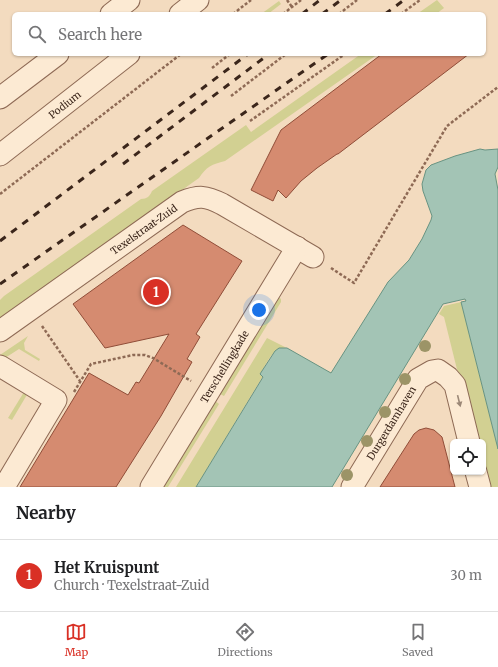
<!DOCTYPE html>
<html lang="en">
<head>
<meta charset="utf-8">
<style>
	body { margin:0; font-family:Merriweather,serif; background:#f6f6f6; color:#202124 }
	.controls { position:absolute; right:12px; bottom:12px; display:grid; overflow:hidden; border-radius:6px; box-shadow:0 1px 3px #0004 }
	.controls button { width:36px; height:36px; display:grid; place-items:center; padding:0; border:0; border-bottom:1px solid #e0e0e0; background:#fff; color:#202124; font:20px sans-serif }
	.you { position:absolute; left:259px; top:310px; width:14px; height:14px; margin:-10px; border:3px solid #fff; border-radius:50%; background:#1a73e8; box-shadow:0 0 0 6px #1a73e833 }
	.badge { display:grid; place-items:center; width:26px; height:26px; border-radius:50%; background:#d93025; color:#fff; font-size:13px; font-weight:700 }
	.pin { position:absolute; translate:-50% -50%; border:2px solid #fff; box-shadow:0 1px 4px #0006 }
	.list { margin:0; padding:0; list-style:none }
	h2 { display:flex; justify-content:space-between; align-items:center; height:52px; margin:0; padding:0 16px; font-size:17px }
	h2 small { font-size:13px; font-weight:400; color:#757577 }
	.list li { display:grid; grid-template-columns:26px 1fr auto; gap:12px; align-items:center; box-sizing:border-box; height:72px; padding:0 16px; border-top:1px solid #e0e0e0 }
	.list b { display:block; font-size:15px; white-space:nowrap }
	.list p { margin:0; font-size:13px; white-space:nowrap; color:#757577 }
	.list em { font-size:13px; font-style:normal; color:#757577 }
	.icon { flex:none; width:22px; height:22px; fill:none; stroke:currentColor; stroke-width:2; stroke-linecap:round; stroke-linejoin:round }
	.map { position:relative; flex:none; width:498px; height:487px; overflow:hidden }
	.search { position:absolute; background:#fff; box-shadow:0 1px 3px #0004; left:12px; right:12px; top:12px; height:44px; display:flex; align-items:center; gap:10px; box-sizing:border-box; padding:0 14px; border-radius:6px; color:#757577; font-size:15px }
	.sheet { height:124px; background:#fff }
	nav { display:flex; justify-content:space-around; align-items:center; box-sizing:border-box; height:56px; border-top:1px solid #e0e0e0; background:#fff; font-size:11px; color:#757577 }
	nav a { display:grid; justify-items:center; gap:2px }
	nav .on { color:#d93025 }
	.map>svg:first-child { display:block }
</style>
</head>
<body>
<div class="map">
<svg width="498" height="487" viewBox="0 0 498 487">
	<rect width="100%" height="100%" fill="#f3dbbf"/>
	<g fill="#d2d092">
		<path d="M437,0L444,8L436,14H417Z"/>
		<path d="M279,1L281,4L268,14H261Z"/>
		<path d="M361,54H378L225,161C212,164 206,167 199,178L0,319V300L4,296L141,199C147,199 150,196 152,191L246,125L251,132Z"/>
		<path d="M277,296L281,299V302L224,396L218,393Z"/>
		<path d="M461,302L498,449V487H486L483,472V442H475L444,317L439,314L444,306Z"/>
		<path d="M28,336L24,343L25,350L40,359L39,361L19,349L5,358L0,355Z"/>
		<path d="M267,338L287,348C273,345 267,364 260,374L263,376L196,487H176Z"/>
		<path d="M24,392L28,393L12,420L8,418Z"/>
		<path d="M214,400L219,404L168,487H160Z"/>
	</g>
	<path fill="#a3c4b5" stroke="#689382" d="M480,149L485,150L498,149V167L495,174L498,190V449L461,302L466,301L465,299L443,304L332,487H196L263,377L260,374L275,351L279,348H287L331,373L388,282L409,260L422,239L431,220L432,216L423,191L422,184L426,170L431,165L455,156Z"/>
	<g fill="#d58b70" stroke="#904d38">
		<path d="M382,54H469L338,154H337L317,168L301,181L286,198L278,190L273,201L251,190L281,130Z"/>
		<path d="M183,225L242,261L196,334L200,337L187,359L192,362L161,416L116,487H20L89,373L128,395L136,382L139,383L169,334L105,348L73,304Z"/>
		<path d="M426,428L434,430L442,437L455,487H380L414,434L419,430Z"/>
	</g>
	<g fill="none" stroke-linecap="round" stroke-linejoin="round">
		<g stroke="#8e6a55" stroke-width="23">
			<g id="minor">
				<path d="M111,14L129,0"/>
				<path d="M180,14L198,0"/>
				<path d="M0,98L58,54"/>
				<path id="s1" d="M0,155L129,54"/>
				<path id="s2" d="M0,331L182,202C199,195 206,196 222,204L313,257"/>
				<path d="M0,366L56,400L4,487"/>
				<path d="M476,472L480,487"/>
				<path id="s3" d="M151,487L297,247"/>
				<path id="s4" d="M352,487L418,379L432,371L438,370L448,377L455,385L469,442"/>
			</g>
		</g>
		<g stroke="#8e6a55" stroke-width="2.5" stroke-dasharray="3 2" stroke-linecap="butt">
			<path d="M287,0L292,7"/>
			<path d="M233,14L251,0"/>
			<path d="M283,14L301,0"/>
			<path d="M339,14L357,0"/>
			<path d="M401,14L420,0"/>
			<path d="M212,68L230,54"/>
			<path d="M231,96L286,54"/>
			<path d="M250,121L345,54"/>
			<path d="M0,194L181,54"/>
			<path d="M331,268L354,283L447,126L498,87"/>
			<path d="M42,326L80,381"/>
			<path d="M74,392L91,364L133,355H145L153,358L191,381"/>
		</g>
		<use href="#minor" stroke="#fcead3" stroke-width="21"/>
		<g stroke="#3b261b" stroke-width="3" stroke-dasharray="7 7" stroke-linecap="butt">
			<path d="M302,14L320,0"/>
			<path d="M322,14L341,0"/>
			<path d="M385,14L404,0"/>
			<path d="M123,164L269,54"/>
			<path d="M0,241L248,54"/>
			<path d="M0,284L328,54"/>
		</g>
	</g>
	<g fill="#9c9467">
		<circle cx="425" cy="346" r="6"/>
		<circle cx="405" cy="379" r="6"/>
		<circle cx="385" cy="412" r="6"/>
		<circle cx="367" cy="441" r="6"/>
		<circle cx="347" cy="475" r="6"/>
	</g>
	<defs><path id="oneway-solid" d="M-6-.8H1V-3.2L6.5 0L1 3.2V.8H-6Z"/></defs>
	<use fill="#9c8877" href="#oneway-solid" transform="translate(459 401) rotate(76)"/>
	<g text-anchor="middle" stroke-width="4" stroke-linejoin="round" paint-order="stroke">
		<g font-size="10" fill="#3b261b" stroke="#f9e7cf">
			<text dy="4" stroke="none"><textPath href="#s1" startOffset="82">Podium</textPath></text>
			<text dy="4" stroke="none"><textPath href="#s2" startOffset="176">Texelstraat-Zuid</textPath></text>
			<text dy="4" stroke="none"><textPath href="#s3" startOffset="141">Terschellingkade</textPath></text>
			<text dy="4" stroke="none"><textPath href="#s4" startOffset="75">Durgerdamhaven</textPath></text>
		</g>
	</g>
</svg>
<div class="controls">
<button><svg class="icon" aria-label="locate" viewBox="0 0 24 24"><circle cx="12" cy="12" r="6"/><path d="M12 2v4M12 18v4M2 12h4M18 12h4"/></svg></button>
</div>
<div class="you"></div>
<div class="pin badge" style="left:156px;top:292px">1</div>
<div class="search"><svg class="icon" aria-label="search" viewBox="0 0 24 24"><circle cx="10" cy="10" r="6"/><path d="M15 15l6 6"/></svg>Search here</div>
</div>
<section class="sheet">
<h2>Nearby<small></small></h2>
<ul class="list">
<li><span class="badge">1</span><div><b>Het Kruispunt</b><p>Church · Texelstraat-Zuid</p></div><em>30 m</em></li>
</ul>
</section>
<nav>
<a class="on"><svg class="icon" aria-label="map" viewBox="0 0 24 24"><path d="M3 6l6-2 6 2 6-2v14l-6 2-6-2-6 2zM9 4v14M15 6v14"/></svg>Map</a>
<a><svg class="icon" aria-label="directions" viewBox="0 0 24 24"><path d="M12 3l9 9-9 9-9-9zM9 14v-3h6M13 9l2 2-2 2"/></svg>Directions</a>
<a><svg class="icon" aria-label="saved" viewBox="0 0 24 24"><path d="M7 4h10v16l-5-4-5 4z"/></svg>Saved</a>
</nav>
</body>
</html>
